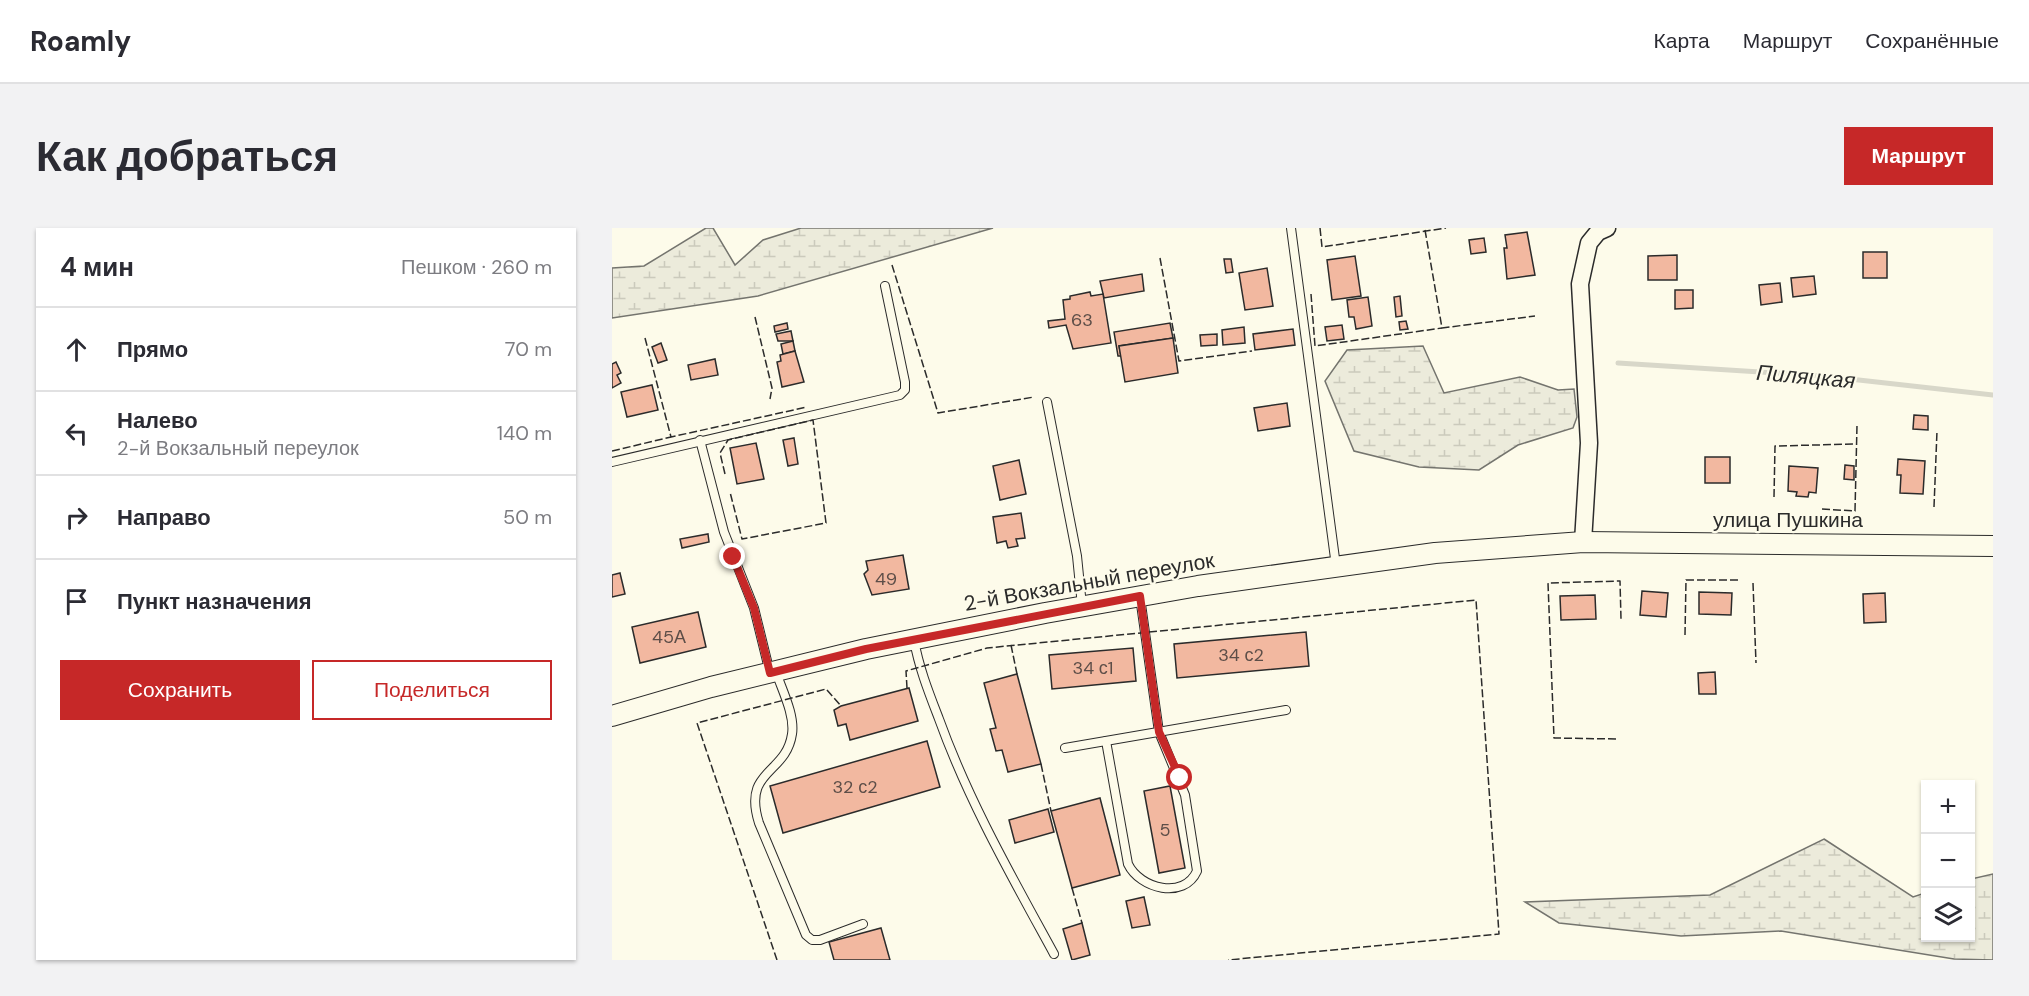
<!DOCTYPE html>
<html lang="ru">
<head>
<meta charset="utf-8">
<style>
	body { margin:0; font-family:"DM Sans",sans-serif; background:#f2f2f3; color:#2b2b33 }
	.controls { position:absolute; right:18px; bottom:18px; display:grid; overflow:hidden; border-radius:0px; box-shadow:0 2px 4px #0004 }
	.controls button { width:54px; height:54px; display:grid; place-items:center; padding:0; border:0; border-bottom:2px solid #e1e1e2; background:#fff; color:#2b2b33; font:30px sans-serif }
	.stop { position:absolute; width:18px; height:18px; margin:-14px; border:4px solid #c62828; border-radius:50%; background:#fff }
	.stop.end { background:#c62828; border-color:#fff; box-shadow:0 2px 6px #0008 }
	.list { margin:0; padding:0; list-style:none }
	h2 { display:flex; justify-content:space-between; align-items:center; height:78px; margin:0; padding:0 24px; font-size:26px }
	h2 small { font-size:20px; font-weight:400; color:#7c7c81 }
	.list li { display:grid; grid-template-columns:39px 1fr auto; gap:18px; align-items:center; box-sizing:border-box; height:84px; padding:0 24px; border-top:2px solid #e1e1e2 }
	.list b { display:block; font-size:22px; white-space:nowrap }
	.list p { margin:0; font-size:20px; white-space:nowrap; color:#7c7c81 }
	.list em { font-size:20px; font-style:normal; color:#7c7c81 }
	.actions { display:flex; gap:12px; padding:18px 24px }
	.actions a { flex:1; padding:14px 0; border:2px solid #c62828; border-radius:0px; text-align:center; font-size:21px; color:#c62828 }
	.actions .main { background:#c62828; color:#fff }
	.icon { flex:none; width:33px; height:33px; fill:none; stroke:currentColor; stroke-width:2; stroke-linecap:round; stroke-linejoin:round }
	.map { position:relative; flex:none; width:1381px; height:732px; overflow:hidden; border-radius:0px }
	header { display:flex; align-items:center; gap:36px; box-sizing:border-box; height:84px; padding:0 30px; background:#fff; border-bottom:2px solid #e1e1e2 }
	header strong { font-size:28px }
	nav { display:flex; gap:33px; margin-inline-start:auto; font-size:21px }
	.intro { display:flex; align-items:center; justify-content:space-between; box-sizing:border-box; height:144px; padding:0 36px }
	h1 { margin:0; font-size:42px }
	.button { padding:15px 27px; border-radius:0px; background:#c62828; color:#fff; font-size:21px; font-weight:700 }
	main { display:flex; gap:36px; padding:0 36px }
	aside { flex:1; background:#fff; border-radius:0px; box-shadow:0 2px 4px #0004 }
	.map>svg:first-child { display:block }
</style>
</head>
<body>
<header>
<strong>Roamly</strong>
<nav><a>Карта</a><a>Маршрут</a><a>Сохранённые</a></nav>
</header>
<div class="intro"><h1>Как добраться</h1><a class="button">Маршрут</a></div>
<main>
<aside>
<h2>4 мин<small>Пешком · 260 m</small></h2>
<ul class="list">
<li><svg class="icon" aria-label="ahead" viewBox="0 0 24 24"><path d="M12 20V5M6 11l6-6 6 6"/></svg><div><b>Прямо</b></div><em>70 m</em></li>
<li><svg class="icon" aria-label="left" viewBox="0 0 24 24"><path d="M17 20v-9H6M10 6l-5 5 5 5"/></svg><div><b>Налево</b><p>2-й Вокзальный переулок</p></div><em>140 m</em></li>
<li><svg class="icon" aria-label="right" viewBox="0 0 24 24"><path d="M7 20v-9h11M14 6l5 5-5 5"/></svg><div><b>Направо</b></div><em>50 m</em></li>
<li><svg class="icon" aria-label="arrive" viewBox="0 0 24 24"><path d="M6 21V4h12l-3 4 3 4H6"/></svg><div><b>Пункт назначения</b></div></li>
</ul>
<div class="actions"><a class="main">Сохранить</a><a>Поделиться</a></div>
</aside>
<div class="map">
<svg width="1381" height="732" viewBox="0 0 1381 732">
	<defs>
		<pattern id="wetland-marsh" width="20" height="14" patternUnits="userSpaceOnUse" patternTransform="scale(1.5)"><rect width="20" height="14" fill="#ecebdb"/><path d="M1 5h8M5 5V1M11 12h8M15 12V8" fill="none" stroke="#cbcabc"/></pattern>
	</defs>
	<rect width="100%" height="100%" fill="#fdfbea"/>
	<g fill="url(#wetland-marsh)" stroke="#74746e" stroke-width="1.5">
		<path d="M94,0H101L123,37L151,12L189,0H381L146,68L0,90V40L32,38Z"/>
		<path d="M811,118L832,165L908,149L946,162L962,161L965,189L961,200L906,217L867,242L807,239L742,223L713,153L735,122Z"/>
		<path d="M1212,611L1301,669L1313,665L1314,710H1358L1359,651L1381,646V732L1342,731L1169,703L1069,708L947,695L913,674L1098,667Z"/>
	</g>
	<g fill="none" stroke-linecap="round" stroke-linejoin="round">
		<path stroke="#d8d7c9" stroke-width="5" d="M1006,135L1211,148L1381,167"/>
	</g>
	<g fill="#f2b8a0" stroke="#2b2b2b" stroke-width="1.5">
		<path d="M915,4L923,47L895,51L892,20H895L893,7Z"/>
		<path d="M872,10L874,24L859,26L857,12Z"/>
		<rect x="1251" y="24" width="24" height="26"/>
		<path d="M1065,27V52H1036V28Z"/>
		<path d="M743,28L749,68L720,72L715,32Z"/>
		<path d="M612,31H619L621,44L614,45Z"/>
		<path d="M655,40L661,78L633,82L627,45Z"/>
		<path d="M530,46L532,63L492,70L488,53Z"/>
		<path d="M1202,48L1204,66L1181,69L1179,50Z"/>
		<path d="M1168,55L1170,74L1149,77L1147,57Z"/>
		<path d="M1063,62H1081V80L1063,81Z"/>
		<path d="M478,64L479,68L491,66L499,115L461,121L454,97L437,100L436,93L453,91L451,72L458,71V68Z"/>
		<path d="M788,68L790,88L784,89L782,69Z"/>
		<path d="M756,69L760,98L744,101L742,89H737L735,72Z"/>
		<path d="M794,93L796,101L788,102L787,94Z"/>
		<path d="M175,95L176,101L163,104L162,98Z"/>
		<path d="M558,95L561,110L507,118L509,128H506L502,104Z"/>
		<path d="M730,97L732,111L715,113L713,99Z"/>
		<path d="M632,99L633,115L611,117L610,102Z"/>
		<path d="M681,101L683,117L643,122L641,106Z"/>
		<path d="M179,103L181,113H166L164,106Z"/>
		<path d="M605,106V117L589,118L588,107Z"/>
		<path d="M561,110L566,145L513,154L507,118Z"/>
		<path d="M181,113L183,123L171,126L169,116Z"/>
		<path d="M49,115L55,132L46,135L40,119Z"/>
		<path d="M183,123L192,154L170,159L165,134L169,133L168,127Z"/>
		<path d="M103,131L106,147L79,152L76,137Z"/>
		<path d="M4,134L9,145L5,147L9,155L0,160V136Z"/>
		<path d="M40,157L46,182L15,189L9,164Z"/>
		<path d="M675,175L678,198L646,203L642,180Z"/>
		<path d="M1302,187L1316,188V202L1301,201Z"/>
		<path d="M182,210L186,236L176,238L171,212Z"/>
		<path d="M144,215L152,251L125,256L118,220Z"/>
		<rect x="1093" y="229" width="25" height="26"/>
		<path d="M1286,231L1313,233L1311,266L1288,265L1289,247H1285Z"/>
		<path d="M407,232L414,266L388,272L381,238Z"/>
		<path d="M1233,237L1242,238V252L1232,251Z"/>
		<path d="M1177,238L1206,240L1204,265L1197,264L1196,269L1184,268L1185,264L1176,263Z"/>
		<path d="M409,285L413,310L404,311L406,318L396,320L394,313L385,315L381,289Z"/>
		<path d="M96,306L97,314L70,320L68,311Z"/>
		<path d="M291,327L297,361L260,367L252,346L256,342L254,333Z"/>
		<path d="M8,345L13,366L0,369V347Z"/>
		<path d="M1030,363L1056,365L1054,389L1028,387Z"/>
		<path d="M1087,364L1120,365L1119,387L1087,386Z"/>
		<path d="M1273,365L1274,394L1252,395L1251,366Z"/>
		<path d="M983,367L984,391L949,392L948,368Z"/>
		<path d="M86,384L94,419L28,435L20,399Z"/>
		<path d="M694,404L697,438L565,450L562,416Z"/>
		<path d="M521,420L524,453L440,461L437,427Z"/>
		<path d="M1103,444L1104,466H1087L1086,445Z"/>
		<path d="M405,446L429,536L396,544L390,522L384,523L378,501L384,500L372,455Z"/>
		<path d="M297,460L306,493L238,512L234,496L226,498L222,482L229,478Z"/>
		<path d="M315,513L328,559L171,605L158,558Z"/>
		<path d="M558,558L573,640L547,645L532,563Z"/>
		<path d="M488,570L508,647L460,660L439,583Z"/>
		<path d="M436,581L442,604L403,615L397,592Z"/>
		<path d="M532,669L538,697L520,700L514,673Z"/>
		<path d="M470,695L478,727L460,732L451,701Z"/>
		<path d="M269,700L278,732H222L217,714Z"/>
	</g>
	<g fill="none" stroke-linecap="round" stroke-linejoin="round">
		<g stroke="#2b2b2b" stroke-width="10">
			<g id="service">
				<path d="M679,0L724,338"/>
				<path d="M435,174L465,328L470,378"/>
				<path d="M88,212L112,304L142,380L158,445"/>
				<path d="M0,234L288,167L293,162V154L273,58"/>
				<path d="M302,412C307,440 317,465 327,491C357,574 400,649 442,726"/>
				<path d="M164,444C170,462 183,487 180,506C174,547 130,541 147,595L194,707L200,712H208L251,696"/>
				<path d="M494,513L516,636C528,661 572,672 585,643L573,567L547,504L528,369"/>
				<path d="M453,520L674,482"/>
			</g>
		</g>
		<g stroke="#2b2b2b" stroke-width="19">
			<path id="minor" d="M971,314L977,215L968,56L977,15L986,4L995,0"/>
		</g>
		<g stroke="#2b2b2b" stroke-width="22">
			<path id="tertiary" d="M0,488L99,459L254,421L433,385L586,358L823,325L971,314L1381,318"/>
		</g>
		<use href="#service" stroke="#fdfbea" stroke-width="8"/>
		<use href="#minor" stroke="#fdfbea" stroke-width="16"/>
		<use href="#tertiary" stroke="#fdfbea" stroke-width="20"/>
		<g stroke="#2b2b2b" stroke-width="1.5" stroke-dasharray="8 3" stroke-linecap="butt">
			<path d="M708,0L710,19L834,0"/>
			<path d="M813,2L830,100L923,88"/>
			<path d="M548,30L567,133L640,123"/>
			<path d="M280,37L326,185L422,169"/>
			<path d="M699,66L703,118L830,100"/>
			<path d="M143,89L160,160L158,171"/>
			<path d="M33,110L59,209L195,179"/>
			<path d="M0,223L59,209"/>
			<path d="M113,246L108,225L116,212L201,192L214,295L130,311L118,264"/>
			<path d="M1162,269L1163,218L1244,216"/>
			<path d="M1322,279L1325,203"/>
			<path d="M1210,281L1243,283L1245,197"/>
			<path d="M1141,355L1144,435"/>
			<path d="M1073,407L1074,352H1127"/>
			<path d="M399,417L405,446"/>
			<path d="M295,460L294,443L375,420L864,372L887,706L616,732"/>
			<path d="M1004,511L942,510L936,355L1008,353L1009,391"/>
			<path d="M429,536L439,583"/>
			<path d="M460,660L470,695"/>
			<path d="M165,732L85,495L214,461L229,478"/>
		</g>
	</g>
	<g fill="none" stroke-linecap="round" stroke-linejoin="round">
		<path stroke="#c62828" stroke-width="8" d="M121,329L142,380L158,445L254,421L528,368L547,504L568,550"/>
	</g>
	<g text-anchor="middle" stroke-width="4.5" stroke-linejoin="round" paint-order="stroke">
		<g font-size="18" fill="#5d4e48">
			<text x="470" y="98">63</text>
			<text x="274" y="357">49</text>
			<text x="57" y="415">45А</text>
			<text x="629" y="433">34 с2</text>
			<text x="481" y="446">34 с1</text>
			<text x="243" y="565">32 с2</text>
			<text x="553" y="608">5</text>
		</g>
		<g font-size="21" fill="#2b2b2b" stroke="#fdfbea">
			<text x="1176" y="299">улица Пушкина</text>
			<text transform="translate(477 354) rotate(-10)" y="7">2-й Вокзальный переулок</text>
		</g>
		<g font-size="22" font-style="italic" fill="#2b2b2b" stroke="#fdfbea">
			<text transform="translate(1194 148) rotate(5)" y="8">Пиляцкая</text>
		</g>
	</g>
</svg>
<div class="controls">
<button>+</button>
<button>−</button>
<button><svg class="icon" aria-label="layers" viewBox="0 0 24 24"><path d="M12 4l9 5-9 5-9-5zM3 14l9 5 9-5"/></svg></button>
</div>
<div class="stop" style="left:568px;top:550px"></div>
<div class="stop end" style="left:121px;top:329px"></div>
</div>
</main>
</body>
</html>
